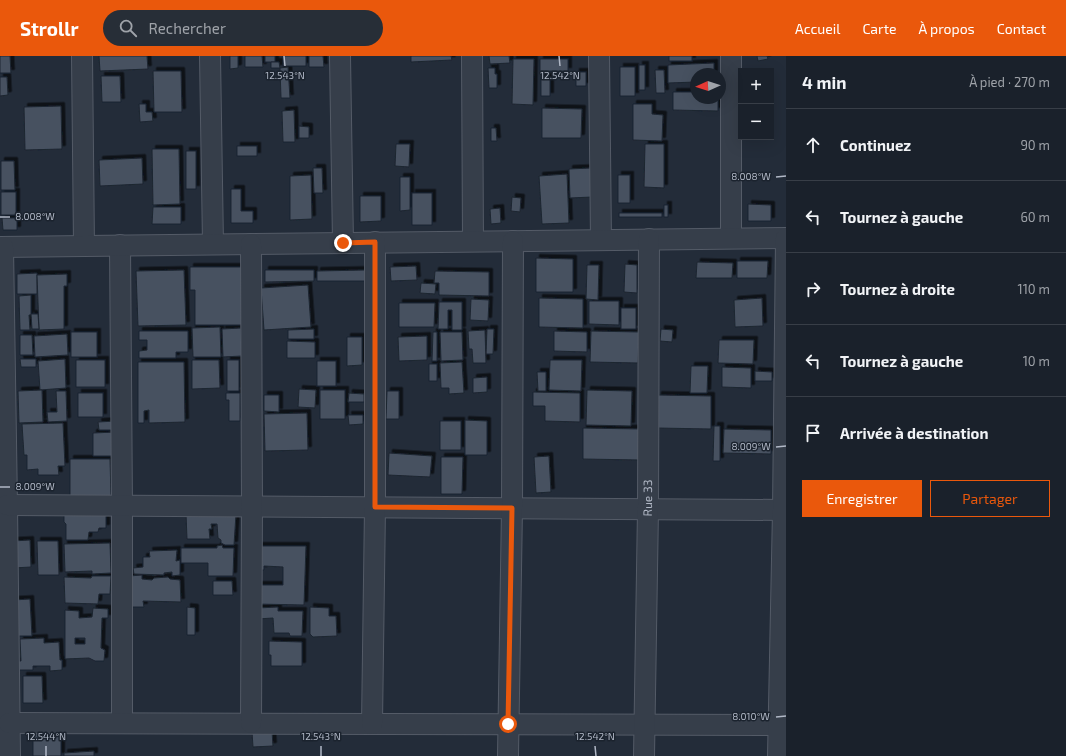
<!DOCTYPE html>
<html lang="fr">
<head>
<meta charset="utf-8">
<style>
	body { margin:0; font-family:"Exo 2",sans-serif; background:#272e37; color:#f1f3f6 }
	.controls { position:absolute; right:12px; top:12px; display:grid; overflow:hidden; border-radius:0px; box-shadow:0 4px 16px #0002 }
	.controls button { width:36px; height:36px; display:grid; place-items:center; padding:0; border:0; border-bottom:1px solid #383e47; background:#1a212b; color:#f1f3f6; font:20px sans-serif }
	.compass { position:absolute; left:690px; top:12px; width:36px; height:36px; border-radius:50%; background:#1a212b; box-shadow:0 4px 16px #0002; rotate:267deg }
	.stop { position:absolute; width:12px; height:12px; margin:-9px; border:3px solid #ea580c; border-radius:50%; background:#fff }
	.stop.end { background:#ea580c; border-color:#fff; box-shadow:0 1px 4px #0008 }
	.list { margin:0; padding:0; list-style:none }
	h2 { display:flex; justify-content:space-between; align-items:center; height:52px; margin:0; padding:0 16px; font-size:17px }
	h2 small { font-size:13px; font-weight:400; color:#9fa3a9 }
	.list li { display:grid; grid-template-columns:26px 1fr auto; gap:12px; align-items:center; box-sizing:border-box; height:72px; padding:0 16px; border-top:1px solid #383e47 }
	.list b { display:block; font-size:15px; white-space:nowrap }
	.list em { font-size:13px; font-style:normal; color:#9fa3a9 }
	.actions { display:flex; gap:8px; padding:12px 16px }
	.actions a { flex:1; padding:9px 0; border:1px solid #ea580c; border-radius:0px; text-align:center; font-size:14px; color:#ea580c }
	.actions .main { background:#ea580c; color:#fff }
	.icon { flex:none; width:22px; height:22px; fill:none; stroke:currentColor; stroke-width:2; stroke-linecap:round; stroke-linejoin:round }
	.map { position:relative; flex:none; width:786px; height:700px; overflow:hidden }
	header { display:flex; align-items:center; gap:24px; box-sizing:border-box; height:56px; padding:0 20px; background:#ea580c; color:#fff }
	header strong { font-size:19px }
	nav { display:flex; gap:22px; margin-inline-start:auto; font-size:14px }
	.search { width:280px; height:36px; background:#272e37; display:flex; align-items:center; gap:10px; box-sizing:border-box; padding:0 14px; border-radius:22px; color:#9fa3a9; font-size:15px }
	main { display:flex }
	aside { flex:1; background:#1a212b }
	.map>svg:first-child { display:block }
</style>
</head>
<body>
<header>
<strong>Strollr</strong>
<div class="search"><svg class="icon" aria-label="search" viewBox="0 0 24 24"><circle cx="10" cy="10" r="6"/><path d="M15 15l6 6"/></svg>Rechercher</div>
<nav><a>Accueil</a><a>Carte</a><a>À propos</a><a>Contact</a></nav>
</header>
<main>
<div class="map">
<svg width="786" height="700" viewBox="0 0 786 700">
	<defs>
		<filter id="shadow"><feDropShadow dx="3.5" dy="-3.5" stdDeviation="0" flood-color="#0009"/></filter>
	</defs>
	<rect width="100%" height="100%" fill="#232c39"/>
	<g fill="#465161" stroke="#1d2530" fill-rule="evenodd" filter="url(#shadow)">
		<path d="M0,0H10L11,17H0Z"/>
		<path d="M99,0H147L148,13L100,15Z"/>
		<path d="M230,0H238V12L230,13Z"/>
		<path d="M245,0H262L263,11H245Z"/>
		<rect x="265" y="0" width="10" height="6"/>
		<rect x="283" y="0" width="23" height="10"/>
		<path d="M309,0H323L324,11H309Z"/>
		<path d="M411,0H451L452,4L411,6Z"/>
		<path d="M489,0H509L510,7L490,8Z"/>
		<rect x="669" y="0" width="23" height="5"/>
		<path d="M757,0H767L768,3L758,5Z"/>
		<path d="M513,3H534L533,49L512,48Z"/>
		<rect x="540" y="3" width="28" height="12"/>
		<path d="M271,6H279L280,12H271Z"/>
		<path d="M714,7V18H696V26L668,27V9Z"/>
		<rect x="639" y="9" width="6" height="25"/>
		<path d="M288,11L290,42H281L280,12Z"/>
		<rect x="620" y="11" width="15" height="29"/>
		<path d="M488,12H495V18H497V32H489Z"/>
		<path d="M655,14H664L665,37H656Z"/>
		<path d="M153,15H181L182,56H154Z"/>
		<rect x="576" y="16" width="10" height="14"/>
		<path d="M101,20H120L121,46H102Z"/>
		<path d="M0,21H7L8,39L0,40Z"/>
		<rect x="541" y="21" width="9" height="19"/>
		<path d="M673,36H696V42H718V55L673,54Z"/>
		<path d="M139,48H146V56H152L153,65L140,66Z"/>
		<path d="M633,48H652V58L663,59L662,85L633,84Z"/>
		<path d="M61,50L62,93L25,94L24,51Z"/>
		<path d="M542,52L582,53L581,82H542Z"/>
		<path d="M294,54L295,86H283L282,55Z"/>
		<path d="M299,70L309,71V82H299Z"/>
		<path d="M491,72H496L497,85H491Z"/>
		<path d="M396,88H410L409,111L395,110Z"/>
		<path d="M645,88H664V132L644,131Z"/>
		<rect x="237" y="90" width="20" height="10"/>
		<path d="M152,93H179L180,148L153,149Z"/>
		<rect x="186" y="95" width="10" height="38"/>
		<path d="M142,102L143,128L100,130L99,104Z"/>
		<path d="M1,105H14L15,134H1Z"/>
		<path d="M313,112H322L323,137H314Z"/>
		<path d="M591,112L592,141L570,142L569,113Z"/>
		<path d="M567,118L569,167L542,168L539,120Z"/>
		<path d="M311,119L312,163L290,164V120Z"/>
		<rect x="618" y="119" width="12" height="28"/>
		<path d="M400,121H410V154L400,155Z"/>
		<path d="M231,133H241V155H253V167H231Z"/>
		<rect x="1" y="136" width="15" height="23"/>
		<rect x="412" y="137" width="20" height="32"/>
		<path d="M360,140H381V165L360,166Z"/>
		<path d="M512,141L521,142L520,156L511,155Z"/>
		<path d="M748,148L771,149V165H748Z"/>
		<rect x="664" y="149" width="4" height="12"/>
		<path d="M153,151H181V168H152Z"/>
		<path d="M500,152L501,167L491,168L490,153Z"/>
		<rect x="619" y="157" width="43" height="4"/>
		<path d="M2,162H17V174H3Z"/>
		<path d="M536,202L573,203V236H536Z"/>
		<path d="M737,205H768L767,222H737Z"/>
		<path d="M697,206L733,207L732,222H696Z"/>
		<path d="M625,208L637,209V237L624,236Z"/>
		<path d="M587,209H599L598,244L586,243Z"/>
		<path d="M416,210L417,224L391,225L390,211Z"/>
		<path d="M190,211H244V269H195V234H190Z"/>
		<path d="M184,214L186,269L138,270L136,215Z"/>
		<path d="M265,214H314V225L265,226Z"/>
		<path d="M365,214V225H317V215Z"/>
		<path d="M435,215L489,216V240L439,239V227H434Z"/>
		<path d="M37,217V238H17V218Z"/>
		<path d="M67,218V230H64V273L39,274L37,219Z"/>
		<path d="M421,227L436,228L435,238L420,237Z"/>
		<path d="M308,229L311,271L264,274L261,232Z"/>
		<path d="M31,239V259H29L30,274H20L19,240Z"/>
		<path d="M539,242L583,243V272L539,271Z"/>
		<path d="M762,242L763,270L735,271L734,244Z"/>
		<path d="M471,243L489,244L488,265L470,264Z"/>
		<path d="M589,245H619V269L589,268Z"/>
		<path d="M439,246H462V274H452V254H448V273H438Z"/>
		<path d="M399,247H435L434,271H399Z"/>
		<rect x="621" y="252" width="15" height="21"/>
		<path d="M31,258H38L39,273H32Z"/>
		<path d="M220,271L221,301H193L192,272Z"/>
		<path d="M241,272L242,300L223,301L222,273Z"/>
		<path d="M314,273V283H288V274Z"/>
		<path d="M487,273H494L493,298H486Z"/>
		<path d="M661,273L673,274L672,286L660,285Z"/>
		<path d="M485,274L486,307H473L472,293H469L468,275Z"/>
		<path d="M139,275H188V296H176V302H139V295L147,294V284H139Z"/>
		<path d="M554,275L587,276V296L554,295Z"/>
		<path d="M591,275L639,276L638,307L590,306Z"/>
		<rect x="71" y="276" width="26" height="25"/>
		<path d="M433,276H437V305H432Z"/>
		<path d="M440,276H462L463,304L441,305Z"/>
		<path d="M67,278L68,299L35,301L34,280Z"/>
		<path d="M20,279H32L33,299H20Z"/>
		<path d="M427,280V304L399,305L398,281Z"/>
		<path d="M347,281H362V309L347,310Z"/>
		<path d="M719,284H754L753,308L718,307Z"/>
		<path d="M287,285L315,286V302H287Z"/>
		<path d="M20,303H36V311H21Z"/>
		<path d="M65,303L66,332L40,334L38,305Z"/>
		<rect x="76" y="304" width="29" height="27"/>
		<path d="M192,304H219L220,332L192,333Z"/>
		<rect x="227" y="304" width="12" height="31"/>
		<path d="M550,304H582L581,335L549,334Z"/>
		<rect x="317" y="305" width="19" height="25"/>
		<path d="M138,306H184L185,366L149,367V354L144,355V367H138Z"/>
		<path d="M462,306L464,337L449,338V332H441L440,307Z"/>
		<rect x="429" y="308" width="8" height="17"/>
		<path d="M691,310H708L707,337H690Z"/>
		<path d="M722,311L751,312V332L722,331Z"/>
		<path d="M755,315L772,316V325H755Z"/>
		<path d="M537,316H546V335H538Z"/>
		<path d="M487,321V336L473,337V322Z"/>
		<path d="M299,333L316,334L315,352L298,351Z"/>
		<path d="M42,334L43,366L19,367L18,335Z"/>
		<rect x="320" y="334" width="25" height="29"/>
		<path d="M587,334L632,335L631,370L586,369Z"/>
		<path d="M56,335H66L67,365L48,366L47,356H57Z"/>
		<path d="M387,335H399V363H386Z"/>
		<path d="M533,336L580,337V366L545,365V350H533Z"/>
		<rect x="78" y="337" width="25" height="24"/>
		<path d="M226,337H240V365H229V344H226Z"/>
		<path d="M349,337L364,338V346H348Z"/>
		<path d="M264,339H279V356L264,355Z"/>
		<path d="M658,339L711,340V373L657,372Z"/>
		<path d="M307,357L308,394L265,395L264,358Z"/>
		<path d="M348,359H363V368L349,369Z"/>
		<path d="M465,364L487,365V399H465Z"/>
		<path d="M116,365V374H99L98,366Z"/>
		<rect x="440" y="365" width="21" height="29"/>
		<path d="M63,367L65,410H58L59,419H38V413L27,414V399H24L22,368Z"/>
		<path d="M714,370H720V405H713Z"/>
		<path d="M583,372L641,373L640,404L583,403Z"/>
		<path d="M724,373L771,374V398L723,397Z"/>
		<path d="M116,376V400H93V377Z"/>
		<path d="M389,397L432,400L430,421L388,419Z"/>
		<path d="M549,400L551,436L536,437L534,401Z"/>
		<path d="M441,401H463L462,438H441Z"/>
		<path d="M70,403H110L111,440H70Z"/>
		<path d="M64,455L106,456V472H99L98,476H89L88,484H66V468L64,466Z"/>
		<path d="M186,458H236L234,489H225L221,487V484L218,482L217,468H211L212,473H209L210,483H187Z"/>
		<path d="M30,484L31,511L13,512L12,485Z"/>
		<path d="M37,485H58L59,519H38Z"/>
		<path d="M110,487L111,517L92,518V515L65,516L64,488Z"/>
		<path d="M222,489L223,492H234L233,520H208V507H181V492H217V490Z"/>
		<path d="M256,490H306L304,549L256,548L257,529H283V511L264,510V514H257Z"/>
		<path d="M177,494L176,505L180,504V519L172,520V516L164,517V519L134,518L133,512L143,511V501H150L149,495Z"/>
		<path d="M142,519V523L152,524L154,522L168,521L170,523L180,524L181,546L143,545L144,551H129V520Z"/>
		<path d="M92,520H111L110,538H99L98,548L65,547L64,521L91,522Z"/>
		<path d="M213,525H232L233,539H213Z"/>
		<path d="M30,543L32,580H15L13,544Z"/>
		<path d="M187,551L195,552V579H187Z"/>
		<path d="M278,551V555H303L302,580H290L289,577H274L273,562L257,563V552Z"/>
		<path d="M310,551L329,552V560H336L337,580L313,581L310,578Z"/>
		<path d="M93,552L108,553V562H102L101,592L105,594L104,605H95L89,602L65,603V554L79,555V562L92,561ZM75,582H85V588H75Z"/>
		<path d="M44,582V587L59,586L60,604H62V614L50,615V610H33V614H17V605H21L20,583Z"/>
		<path d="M269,585L302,586V610H271V599H269Z"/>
		<path d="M23,620H42L43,647H23Z"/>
		<rect x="33" y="671" width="28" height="29"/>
		<path d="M272,675L273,690L253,691L252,676Z"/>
		<path d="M94,695V700H64V697Z"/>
	</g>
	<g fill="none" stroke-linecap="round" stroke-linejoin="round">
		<g stroke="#545b67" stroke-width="22">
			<g id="minor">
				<path d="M82,0L84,190"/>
				<path d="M210,0L213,188"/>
				<path d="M340,0L343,187"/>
				<path d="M472,0L473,185"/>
				<path d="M599,0L601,184"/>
				<path d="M731,0V182"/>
				<path d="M120,189L122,450V667"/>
				<path d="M0,191L786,182"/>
				<path d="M3,191L7,449L10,700"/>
				<path d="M7,449L783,454"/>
				<path d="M9,667L786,669"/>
				<path d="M251,667L252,451L251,188"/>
				<path d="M372,668L375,451V186"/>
				<path d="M508,700L512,452L513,185"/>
				<path id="s1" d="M644,700L648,453L649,183"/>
				<path d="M778,700L783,454L786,182"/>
			</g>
		</g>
		<use href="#minor" stroke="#363e4a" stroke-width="20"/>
	</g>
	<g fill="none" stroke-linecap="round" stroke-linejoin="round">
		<path stroke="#ea580c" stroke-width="5" d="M343,187L375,186V451L512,452L508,668"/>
	</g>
	<path fill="none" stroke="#b1b8c6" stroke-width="1.5" d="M284,0L285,10M559,0L560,10M776,121L786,120M0,161H10M776,391L786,390M0,431H10M776,661L786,660M46,690V700M321,690V700M595,690L596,700"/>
	<g text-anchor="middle" stroke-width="3" stroke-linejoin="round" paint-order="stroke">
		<g font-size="12" fill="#b1b8c6" stroke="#1b232e">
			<text dy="4" stroke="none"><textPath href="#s1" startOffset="258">Rue 33</textPath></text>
		</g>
	</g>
	<g font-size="10" text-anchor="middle" fill="#b1b8c6" stroke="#1b232e" stroke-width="3" stroke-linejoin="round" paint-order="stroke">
		<text x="285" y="23">12.543°N</text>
		<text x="560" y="23">12.542°N</text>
		<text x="751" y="124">8.008°W</text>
		<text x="35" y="164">8.008°W</text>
		<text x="751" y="394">8.009°W</text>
		<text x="35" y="434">8.009°W</text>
		<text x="751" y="664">8.010°W</text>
		<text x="46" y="684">12.544°N</text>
		<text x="321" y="684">12.543°N</text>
		<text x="595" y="684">12.542°N</text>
	</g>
</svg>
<div class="controls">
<button>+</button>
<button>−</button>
</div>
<svg class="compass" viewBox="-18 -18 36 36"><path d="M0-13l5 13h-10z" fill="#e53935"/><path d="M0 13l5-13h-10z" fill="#9fa3a9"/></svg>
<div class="stop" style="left:508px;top:668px"></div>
<div class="stop end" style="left:343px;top:187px"></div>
</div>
<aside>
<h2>4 min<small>À pied · 270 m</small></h2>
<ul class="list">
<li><svg class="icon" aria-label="ahead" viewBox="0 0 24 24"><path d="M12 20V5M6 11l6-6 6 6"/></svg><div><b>Continuez</b></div><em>90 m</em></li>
<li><svg class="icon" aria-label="left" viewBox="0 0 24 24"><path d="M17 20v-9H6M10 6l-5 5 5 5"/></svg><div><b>Tournez à gauche</b></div><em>60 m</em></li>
<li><svg class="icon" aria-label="right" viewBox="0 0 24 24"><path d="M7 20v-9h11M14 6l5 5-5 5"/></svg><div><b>Tournez à droite</b></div><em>110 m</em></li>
<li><svg class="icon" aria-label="left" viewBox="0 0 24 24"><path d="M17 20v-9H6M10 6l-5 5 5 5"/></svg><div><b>Tournez à gauche</b></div><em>10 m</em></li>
<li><svg class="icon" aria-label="arrive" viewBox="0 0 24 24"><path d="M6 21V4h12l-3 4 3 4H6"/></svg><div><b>Arrivée à destination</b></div></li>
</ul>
<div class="actions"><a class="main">Enregistrer</a><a>Partager</a></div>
</aside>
</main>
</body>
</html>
